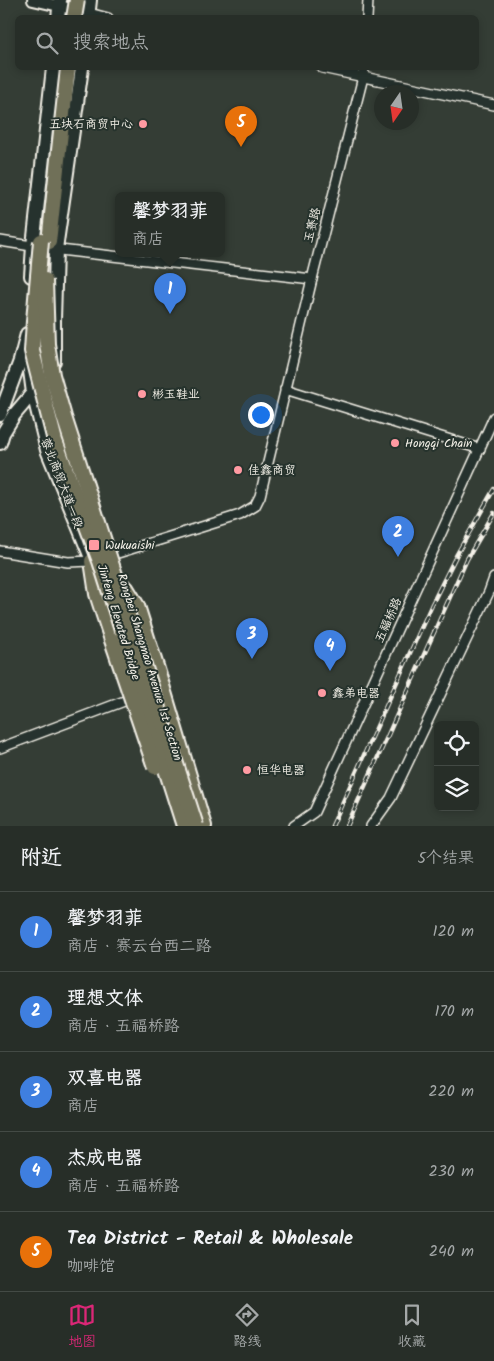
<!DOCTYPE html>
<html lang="zh">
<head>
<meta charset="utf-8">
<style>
	body { margin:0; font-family:Kalam,"LXGW WenKai TC",sans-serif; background:#333a34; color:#f1f3f6 }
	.controls { position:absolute; right:15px; bottom:15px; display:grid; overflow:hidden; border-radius:8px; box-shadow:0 2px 8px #0003 }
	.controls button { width:45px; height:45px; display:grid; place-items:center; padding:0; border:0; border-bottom:1px solid #434a45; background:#272e28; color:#f1f3f6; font:25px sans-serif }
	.compass { position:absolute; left:374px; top:85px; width:45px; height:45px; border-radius:50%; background:#272e28; box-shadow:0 2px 8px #0003; rotate:193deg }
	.you { position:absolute; left:260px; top:414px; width:18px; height:18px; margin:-12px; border:4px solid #fff; border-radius:50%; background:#1a73e8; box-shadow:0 0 0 8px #1a73e833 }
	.badge { display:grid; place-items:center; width:32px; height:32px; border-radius:50%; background:#db2777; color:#fff; font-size:16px; font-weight:700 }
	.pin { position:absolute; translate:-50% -41px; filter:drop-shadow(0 1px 2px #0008) }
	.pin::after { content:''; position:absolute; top:26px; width:18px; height:15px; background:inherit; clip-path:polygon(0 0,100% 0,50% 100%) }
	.popup { position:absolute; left:115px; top:192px; width:110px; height:65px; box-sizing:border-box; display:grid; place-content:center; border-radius:8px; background:#272e28; filter:drop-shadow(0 1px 4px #0005); font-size:16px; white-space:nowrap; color:#a4a8a8 }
	.popup b { font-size:19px; color:#f1f3f6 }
	.popup::after { content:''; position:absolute; left:50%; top:100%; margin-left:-10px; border:10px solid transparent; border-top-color:#272e28 }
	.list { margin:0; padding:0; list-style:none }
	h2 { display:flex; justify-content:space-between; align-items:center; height:65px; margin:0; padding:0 20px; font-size:21px }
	h2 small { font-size:16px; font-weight:400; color:#a4a8a8 }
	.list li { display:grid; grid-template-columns:32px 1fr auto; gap:15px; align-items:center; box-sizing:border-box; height:80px; padding:0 20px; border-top:1px solid #434a45 }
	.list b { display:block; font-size:19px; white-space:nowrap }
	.list p { margin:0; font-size:16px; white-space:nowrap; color:#a4a8a8 }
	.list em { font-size:16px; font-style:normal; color:#a4a8a8 }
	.icon { flex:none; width:28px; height:28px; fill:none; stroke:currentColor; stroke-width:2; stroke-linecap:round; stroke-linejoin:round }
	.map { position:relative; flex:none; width:494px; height:826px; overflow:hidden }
	.search { position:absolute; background:#272e28; box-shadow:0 2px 8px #0003; left:15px; right:15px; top:15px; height:55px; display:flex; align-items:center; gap:12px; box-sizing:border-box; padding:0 18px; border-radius:8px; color:#a4a8a8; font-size:19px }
	.sheet { height:465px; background:#272e28 }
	nav { display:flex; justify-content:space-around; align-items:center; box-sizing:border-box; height:70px; border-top:1px solid #434a45; background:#272e28; font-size:14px; color:#a4a8a8 }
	nav a { display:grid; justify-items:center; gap:2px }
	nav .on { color:#db2777 }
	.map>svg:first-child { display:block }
</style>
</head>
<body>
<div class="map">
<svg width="494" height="826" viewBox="0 0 494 826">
	<rect width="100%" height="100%" fill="#343d35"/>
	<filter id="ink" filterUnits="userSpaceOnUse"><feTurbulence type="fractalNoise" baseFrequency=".02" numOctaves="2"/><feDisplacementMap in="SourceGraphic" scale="10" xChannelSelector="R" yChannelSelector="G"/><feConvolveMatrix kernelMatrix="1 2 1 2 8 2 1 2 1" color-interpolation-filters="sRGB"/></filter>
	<g filter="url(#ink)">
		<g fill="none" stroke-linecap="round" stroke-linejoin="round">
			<g stroke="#f4f1e8" stroke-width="12">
				<g id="minor">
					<path d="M89,13L108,18"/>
					<path d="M367,18L368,0"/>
					<path d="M322,68L494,105"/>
					<path d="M0,241L38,247"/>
					<path d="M51,249L312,279"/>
					<path d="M285,389L480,449"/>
					<path d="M0,551L68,562L92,561L240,515L255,506L260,496L312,279L363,77L364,68"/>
					<path d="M0,748L135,697"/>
					<path d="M294,826L314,812L494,417"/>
					<path d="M371,826L391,798L489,592L494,578"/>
				</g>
			</g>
			<g stroke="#f4f1e8" stroke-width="14">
				<path id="tertiary" d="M33,0L81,11"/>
			</g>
			<g stroke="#f4f1e8" stroke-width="16">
				<g id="secondary">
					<path d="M58,18L60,0"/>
					<path d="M88,18L90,0"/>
					<path d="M31,276L33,246L53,68"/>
					<path d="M28,356L33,393L47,450L96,570"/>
					<path d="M54,361V320L56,249L82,68"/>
					<path d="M0,415L20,361L27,334"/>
					<path d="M0,443L3,433L14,415L36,389"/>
				</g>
			</g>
			<g stroke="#f4f1e8" stroke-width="18">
				<g id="trunk">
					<path d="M49,242L68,68"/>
					<path d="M92,561L97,594L112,640"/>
					<path d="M126,588L137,606L160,679L204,826"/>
				</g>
			</g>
			<use href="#minor" stroke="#26332d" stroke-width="9"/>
			<use href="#tertiary" stroke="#26332d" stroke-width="10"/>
			<use href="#secondary" stroke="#26332d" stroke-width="12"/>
			<use href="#trunk" stroke="#706f59" stroke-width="14"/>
			<g stroke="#f4f1e8" stroke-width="4.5">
				<g id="rail">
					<path d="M332,826L432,604L457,554L494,489"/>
					<path d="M347,826L467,559L494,513"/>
				</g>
			</g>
			<use href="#rail" stroke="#26332d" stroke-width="2.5" stroke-dasharray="8" stroke-linecap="butt"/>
			<g stroke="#f4f1e8" stroke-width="18" stroke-linecap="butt">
				<g id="trunk-bridge">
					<path d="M74,18L77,0"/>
					<path d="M41,241L34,321L32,351L55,441L100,561L184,826"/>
					<path d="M45,280L47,344L52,375L64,417L196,826"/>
					<path d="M112,640L155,767"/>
				</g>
			</g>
			<use href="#trunk-bridge" stroke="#706f59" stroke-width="14"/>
		</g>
	</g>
	<g fill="#ff9aa2" stroke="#26332d" stroke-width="2">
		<circle cx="143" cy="124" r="5"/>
		<circle cx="142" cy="394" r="5"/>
		<circle cx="395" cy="443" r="5"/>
		<circle cx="238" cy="470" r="5"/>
		<rect x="88" y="539" width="12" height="12" rx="2.5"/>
		<circle cx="322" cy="693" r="5"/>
		<circle cx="247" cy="770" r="5"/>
	</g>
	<g text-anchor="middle" stroke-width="4" stroke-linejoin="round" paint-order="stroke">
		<g font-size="12" fill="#f4f1e8" stroke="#26332d" text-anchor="start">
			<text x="133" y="128" text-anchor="end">五块石商贸中心</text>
			<text x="152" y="398">彬玉鞋业</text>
			<text x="405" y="447">Hongqi Chain</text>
			<text x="248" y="474">佳鑫商贸</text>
			<text x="105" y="549">Wukuaishi</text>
			<text x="332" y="697">鑫弟电器</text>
			<text x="257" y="774">恒华电器</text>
		</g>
		<g font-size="12" fill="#f4f1e8" stroke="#26332d">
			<text transform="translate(312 225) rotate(-76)" y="4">玉赛路</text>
			<text transform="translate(62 483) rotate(69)" y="4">蓉北商贸大道一段</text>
			<text transform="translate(388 620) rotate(-66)" y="4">五福桥路</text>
			<text transform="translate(119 622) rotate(73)" y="4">Jinfeng Elevated Bridge</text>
			<text transform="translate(150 667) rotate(73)" y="4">Rongbei Shangmao Avenue 1st Section</text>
		</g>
	</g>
</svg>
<div class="controls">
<button><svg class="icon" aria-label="locate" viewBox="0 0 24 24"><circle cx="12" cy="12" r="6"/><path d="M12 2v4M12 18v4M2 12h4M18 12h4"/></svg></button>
<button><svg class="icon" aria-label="layers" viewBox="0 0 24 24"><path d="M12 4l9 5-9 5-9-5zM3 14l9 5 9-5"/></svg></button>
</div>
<svg class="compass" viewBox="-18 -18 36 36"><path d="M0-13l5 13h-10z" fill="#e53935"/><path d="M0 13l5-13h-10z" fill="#a4a8a8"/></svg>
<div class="you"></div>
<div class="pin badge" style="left:170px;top:314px;background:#3f7fe0">1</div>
<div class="popup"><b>馨梦羽菲</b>商店</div>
<div class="pin badge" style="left:398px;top:557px;background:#3f7fe0">2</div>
<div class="pin badge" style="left:252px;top:659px;background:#3f7fe0">3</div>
<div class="pin badge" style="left:330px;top:671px;background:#3f7fe0">4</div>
<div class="pin badge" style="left:241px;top:147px;background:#e8710a">5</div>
<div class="search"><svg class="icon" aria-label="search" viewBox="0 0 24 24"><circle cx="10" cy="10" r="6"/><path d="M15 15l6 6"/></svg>搜索地点</div>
</div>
<section class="sheet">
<h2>附近<small>5个结果</small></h2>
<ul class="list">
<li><span class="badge" style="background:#3f7fe0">1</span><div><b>馨梦羽菲</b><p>商店 · 赛云台西二路</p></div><em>120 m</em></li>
<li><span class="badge" style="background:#3f7fe0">2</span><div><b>理想文体</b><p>商店 · 五福桥路</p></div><em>170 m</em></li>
<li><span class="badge" style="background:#3f7fe0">3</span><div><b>双喜电器</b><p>商店</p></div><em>220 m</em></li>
<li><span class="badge" style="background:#3f7fe0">4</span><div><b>杰成电器</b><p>商店 · 五福桥路</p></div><em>230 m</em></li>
<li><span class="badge" style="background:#e8710a">5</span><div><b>Tea District - Retail &amp; Wholesale</b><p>咖啡馆</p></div><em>240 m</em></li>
</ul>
</section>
<nav>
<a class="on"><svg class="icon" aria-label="map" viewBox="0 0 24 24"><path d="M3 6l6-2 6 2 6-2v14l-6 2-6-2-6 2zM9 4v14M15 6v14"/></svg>地图</a>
<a><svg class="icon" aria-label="directions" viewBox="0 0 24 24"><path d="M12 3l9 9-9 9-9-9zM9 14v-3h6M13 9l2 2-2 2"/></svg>路线</a>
<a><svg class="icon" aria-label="saved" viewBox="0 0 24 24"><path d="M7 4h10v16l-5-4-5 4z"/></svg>收藏</a>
</nav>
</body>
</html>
